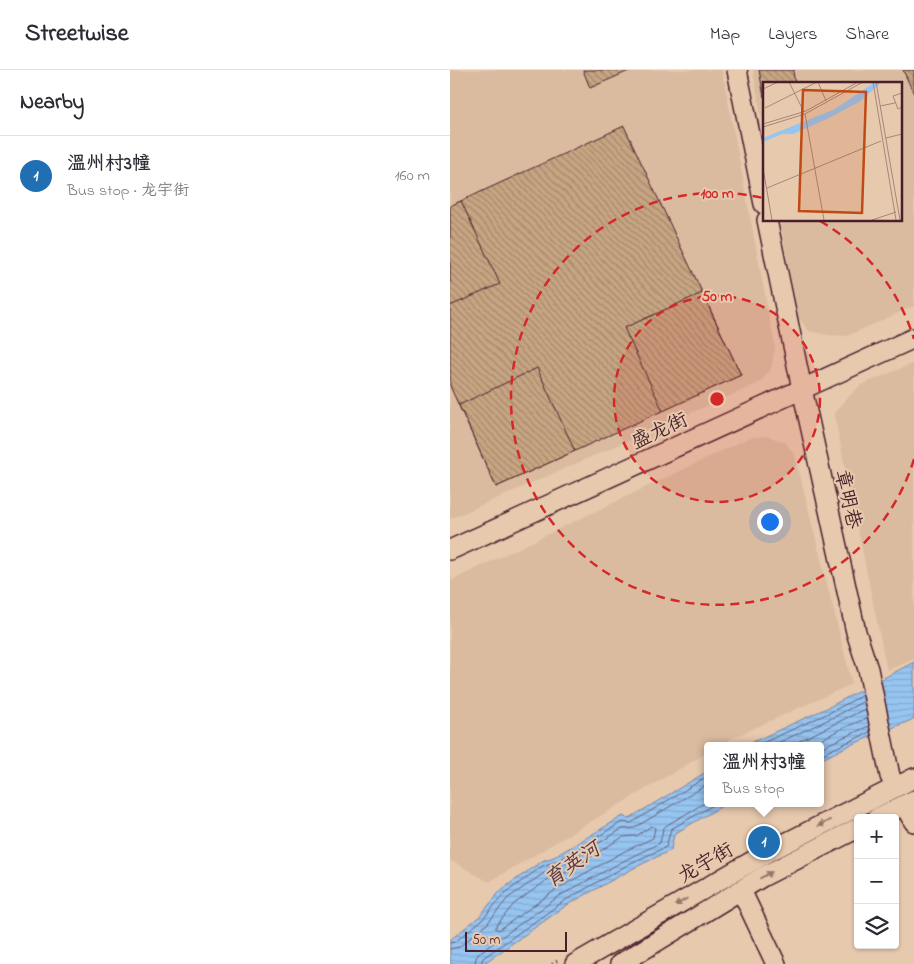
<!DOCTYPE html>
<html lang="en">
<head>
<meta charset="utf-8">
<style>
	body { margin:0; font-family:"Indie Flower","LXGW WenKai TC",sans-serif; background:#f7f7f7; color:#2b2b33 }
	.controls { position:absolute; right:15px; bottom:15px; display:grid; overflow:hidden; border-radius:5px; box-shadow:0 1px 4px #0004 }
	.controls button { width:45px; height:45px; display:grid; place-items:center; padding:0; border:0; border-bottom:1px solid #e1e1e2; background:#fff; color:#2b2b33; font:25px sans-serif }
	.scale { position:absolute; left:15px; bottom:12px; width:102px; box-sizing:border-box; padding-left:5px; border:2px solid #4a1f2b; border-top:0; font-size:14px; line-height:18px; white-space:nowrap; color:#4a1f2b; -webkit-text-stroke:4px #e7c9ae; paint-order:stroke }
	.you { position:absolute; left:319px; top:451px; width:18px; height:18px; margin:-12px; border:4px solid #fff; border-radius:50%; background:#1a73e8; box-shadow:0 0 0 8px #1a73e833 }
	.badge { display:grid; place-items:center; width:32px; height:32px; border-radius:50%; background:#1f6fb2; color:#fff; font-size:16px; font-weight:700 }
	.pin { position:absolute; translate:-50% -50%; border:2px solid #fff; box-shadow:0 1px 5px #0006 }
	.popup { position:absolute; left:254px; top:672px; width:120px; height:65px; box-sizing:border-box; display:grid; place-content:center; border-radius:5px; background:#fff; filter:drop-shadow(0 1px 4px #0005); font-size:16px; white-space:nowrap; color:#7c7c81 }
	.popup b { font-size:19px; color:#2b2b33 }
	.popup::after { content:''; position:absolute; left:50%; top:100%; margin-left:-10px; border:10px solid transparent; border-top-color:#fff }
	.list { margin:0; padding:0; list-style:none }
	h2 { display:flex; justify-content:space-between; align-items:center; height:65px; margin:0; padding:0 20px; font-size:21px }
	h2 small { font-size:16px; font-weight:400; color:#7c7c81 }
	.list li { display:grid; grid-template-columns:32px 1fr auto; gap:15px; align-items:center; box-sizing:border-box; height:80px; padding:0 20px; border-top:1px solid #e1e1e2 }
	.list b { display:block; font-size:19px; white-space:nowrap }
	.list p { margin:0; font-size:16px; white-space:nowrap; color:#7c7c81 }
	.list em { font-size:16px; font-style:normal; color:#7c7c81 }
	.icon { flex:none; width:28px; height:28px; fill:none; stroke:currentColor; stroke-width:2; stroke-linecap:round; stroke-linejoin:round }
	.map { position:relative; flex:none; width:464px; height:894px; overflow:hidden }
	header { display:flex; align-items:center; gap:30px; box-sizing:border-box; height:70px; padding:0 25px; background:#fff; border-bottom:1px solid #e1e1e2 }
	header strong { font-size:24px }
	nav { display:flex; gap:28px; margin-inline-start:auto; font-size:18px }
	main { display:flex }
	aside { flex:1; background:#fff }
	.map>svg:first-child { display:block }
</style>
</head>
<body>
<header>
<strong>Streetwise</strong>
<nav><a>Map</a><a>Layers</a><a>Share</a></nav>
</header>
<main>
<aside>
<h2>Nearby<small></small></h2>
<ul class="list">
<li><span class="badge">1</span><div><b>温州村3幢</b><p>Bus stop · 龙宇街</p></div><em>160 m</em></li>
</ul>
</aside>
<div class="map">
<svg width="464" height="894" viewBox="0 0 464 894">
	<defs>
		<pattern id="water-rules" width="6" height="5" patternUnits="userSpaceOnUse" patternTransform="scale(1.25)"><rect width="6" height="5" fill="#96c5f1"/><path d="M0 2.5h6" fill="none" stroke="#83a9cf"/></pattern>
		<pattern id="building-back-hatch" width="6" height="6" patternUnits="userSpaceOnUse" patternTransform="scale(1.25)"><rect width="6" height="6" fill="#c7a582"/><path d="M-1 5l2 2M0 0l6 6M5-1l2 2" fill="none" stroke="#a4866b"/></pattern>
	</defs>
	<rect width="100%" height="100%" fill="#e7c9ae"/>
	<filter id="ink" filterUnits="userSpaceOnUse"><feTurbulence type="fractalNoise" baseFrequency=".02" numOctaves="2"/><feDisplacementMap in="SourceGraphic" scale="10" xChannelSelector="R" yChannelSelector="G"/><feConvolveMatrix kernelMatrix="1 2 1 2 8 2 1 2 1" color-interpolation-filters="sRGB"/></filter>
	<g filter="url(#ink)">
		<g fill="#dabb9f">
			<path d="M0,0H272L325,277L321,299L309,313L0,449Z"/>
			<path d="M303,0H464V236L397,266L378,265L359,261L348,247L330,150H450V14H314V62Z"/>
			<path d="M464,293V589L437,600L384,344L395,330L411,315Z"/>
			<path d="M318,366L336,373L345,386L402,614L282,668L269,676H258V682L39,812L0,790V511L299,368Z"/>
		</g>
		<g fill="url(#water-rules)" stroke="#7883a2">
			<path d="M464,592V649L398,676L370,690V676H294L379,637Z"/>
			<path d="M258,701V733H277L224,764L221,780L184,798L117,835L33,894H0V870L30,846L51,820L92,791L104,787L173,746L178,749Z"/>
		</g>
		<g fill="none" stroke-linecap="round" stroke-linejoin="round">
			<g stroke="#68617a" stroke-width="1">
				<path d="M306,676L381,642L413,625"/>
				<path d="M321,676L384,647L414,631"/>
				<path d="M339,676L415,639"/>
				<path d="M359,676L391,659L417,648"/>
				<path d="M370,678L419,656"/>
				<path d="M370,685L420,662"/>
				<path d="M202,756L205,758L203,768L175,781L107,819L49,860L46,859V856L64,834L100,808L113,804L173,767L186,766Z"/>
				<path d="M0,873L5,872L33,849L54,824L94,795L106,792L172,752L181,753L258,706"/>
				<path d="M0,879L9,877L37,854L58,828L97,801L109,797L172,759L184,758L258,714"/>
				<path d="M25,894L26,888L29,883L111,825L179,788L210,773L213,759L217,755L258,731"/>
				<path d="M31,894L33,888L114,831L181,793L216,777L221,759L267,733"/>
			</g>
		</g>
		<g fill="url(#building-back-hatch)" stroke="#4a1f2b">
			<path d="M133,0H181L140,18Z"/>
			<path d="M309,0H345L343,1L345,14H314V27Z"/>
			<path d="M453,0H464V24Z"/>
			<path d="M174,56L291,305L46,417L0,316V136Z"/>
			<path d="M11,131L50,214L0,236V136Z"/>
			<path d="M252,223L291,305L213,341L174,258Z"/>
			<path d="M87,298L125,381L46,417L9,335Z"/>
		</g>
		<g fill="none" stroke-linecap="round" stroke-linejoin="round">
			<g stroke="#4a1f2b" stroke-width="22">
				<g id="minor">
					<path d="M287,0L314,134"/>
					<path d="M317,150L352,319L406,562L418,599L440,706L445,716"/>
					<path d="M0,480L464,268"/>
					<path d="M454,735L464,752"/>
					<path d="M427,748L464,730"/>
					<path d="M291,820L326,894"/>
					<path d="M125,894L318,782L464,708"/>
					<path d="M170,894L312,807L408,758"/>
				</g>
			</g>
			<path stroke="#4a1f2b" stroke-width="2.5" stroke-dasharray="1 4" stroke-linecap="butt" d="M102,894L110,889"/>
			<use href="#minor" stroke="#e7c9ae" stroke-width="19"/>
		</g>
		<defs><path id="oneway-solid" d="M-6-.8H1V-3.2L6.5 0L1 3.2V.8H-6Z" transform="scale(1.25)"/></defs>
		<g fill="#98746c">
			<use href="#oneway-solid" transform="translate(374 753) rotate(153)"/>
			<use href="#oneway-solid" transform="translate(316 805) rotate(-28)"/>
			<use href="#oneway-solid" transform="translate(231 832) rotate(150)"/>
		</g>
	</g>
	<circle cx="267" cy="329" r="103" fill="#d62828" fill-opacity=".12"/>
	<g fill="none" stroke="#d62828" stroke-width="2.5" stroke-dasharray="9 6">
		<circle cx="267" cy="329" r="103"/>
		<path d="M464 389A206 206 0 1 1 313 128M370 151A206 206 0 0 1 464 269"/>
	</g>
	<g text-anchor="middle" stroke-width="4" stroke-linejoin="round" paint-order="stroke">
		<g font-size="20" fill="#4a1f2b" stroke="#e7c9ae">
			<text transform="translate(209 360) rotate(-25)" y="7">盛龙街</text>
			<text transform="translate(399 429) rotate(77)" y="7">章明巷</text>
			<text transform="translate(255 792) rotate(-30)" y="7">龙宇街</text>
		</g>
		<g font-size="21" font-style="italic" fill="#553849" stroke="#e7c9ae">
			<text transform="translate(122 794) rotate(-35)" y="7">育英河</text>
		</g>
	</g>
	<g transform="translate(313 12)">
		<rect width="139" height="139" fill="#e7c9ae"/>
		<path d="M112,0H119L96,20L64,37L30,52H19L0,60V56L72,27Z" fill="#96c5f1"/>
		<path fill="none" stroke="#a8857a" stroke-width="1" d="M26,0L41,30M55,0L63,19M110,0L133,138M113,0L137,138M0,7L15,0M139,11L130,14L135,27L139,25M117,24L132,21M2,26L54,0M42,32L61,138M0,42L43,29L95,0M0,45L42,32L100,0M123,56L139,52M0,86L9,138M4,106L118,59M109,138L133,130"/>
		<path fill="#c04a14" fill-opacity="0.15" stroke="#c04a14" stroke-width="2.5" d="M40,8L103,10L99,131L36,129Z"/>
		<rect width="139" height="139" fill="none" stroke="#4a1f2b" stroke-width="2.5"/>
	</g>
	<circle cx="267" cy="329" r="8" fill="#d62828" stroke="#e7c9ae" stroke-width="2.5"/>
	<g font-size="15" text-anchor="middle" font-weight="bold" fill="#d62828" stroke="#e7c9ae" stroke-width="4" stroke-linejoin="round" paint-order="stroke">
		<text x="267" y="128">100 m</text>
		<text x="267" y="231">50 m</text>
	</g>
</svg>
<div class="controls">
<button>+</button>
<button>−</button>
<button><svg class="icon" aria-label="layers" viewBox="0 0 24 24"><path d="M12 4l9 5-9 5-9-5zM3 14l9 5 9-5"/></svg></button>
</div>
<div class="scale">50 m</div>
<div class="you"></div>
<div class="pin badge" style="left:314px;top:772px">1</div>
<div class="popup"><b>温州村3幢</b>Bus stop</div>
</div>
</main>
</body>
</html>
